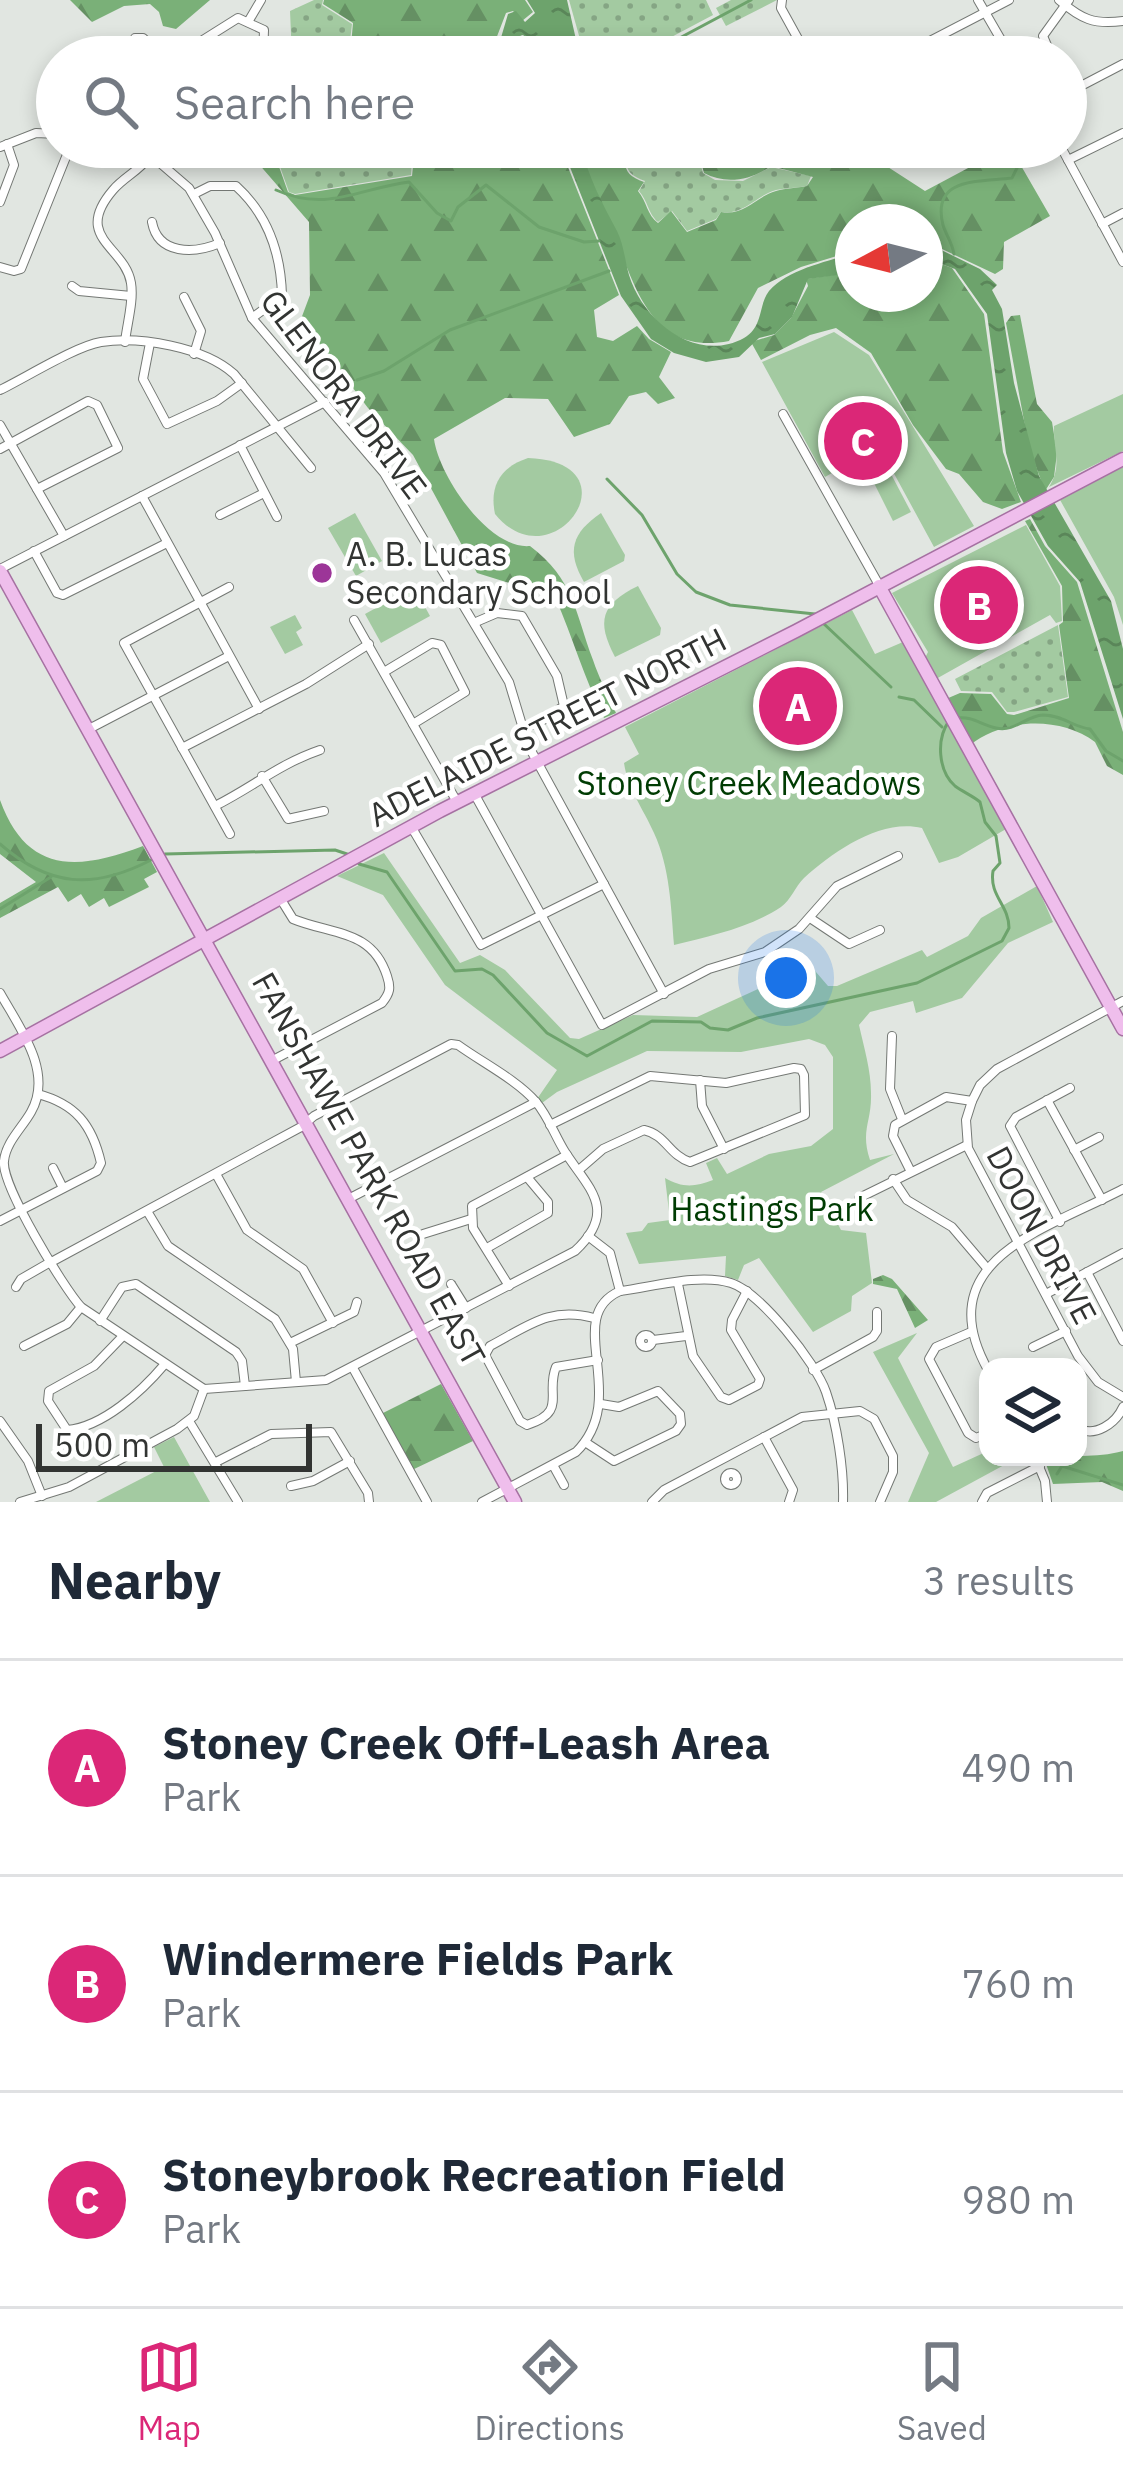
<!DOCTYPE html>
<html lang="en">
<head>
<meta charset="utf-8">
<style>
	body { margin:0; font-family:"IBM Plex Sans",sans-serif; background:#f6f6f7; color:#1f2937 }
	.controls { position:absolute; right:36px; bottom:36px; display:grid; overflow:hidden; border-radius:24px; box-shadow:0 6px 18px #0003 }
	.controls button { width:108px; height:108px; display:grid; place-items:center; padding:0; border:0; border-bottom:3px solid #e0e1e3; background:#fff; color:#1f2937; font:60px sans-serif }
	.compass { position:absolute; left:835px; top:204px; width:108px; height:108px; border-radius:50%; background:#fff; box-shadow:0 6px 18px #0003; rotate:263deg }
	.scale { position:absolute; left:36px; bottom:30px; width:276px; box-sizing:border-box; padding-left:12px; border:6px solid #323432; border-top:0; font-size:33px; line-height:42px; white-space:nowrap; color:#323432; -webkit-text-stroke:9px #fff; paint-order:stroke }
	.you { position:absolute; left:786px; top:978px; width:42px; height:42px; margin:-30px; border:9px solid #fff; border-radius:50%; background:#1a73e8; box-shadow:0 0 0 18px #1a73e833 }
	.badge { display:grid; place-items:center; width:78px; height:78px; border-radius:50%; background:#db2777; color:#fff; font-size:39px; font-weight:700 }
	.pin { position:absolute; translate:-50% -50%; border:6px solid #fff; box-shadow:0 3px 12px #0006 }
	.list { margin:0; padding:0; list-style:none }
	h2 { display:flex; justify-content:space-between; align-items:center; height:156px; margin:0; padding:0 48px; font-size:51px }
	h2 small { font-size:39px; font-weight:400; color:#747a83 }
	.list li { display:grid; grid-template-columns:78px 1fr auto; gap:36px; align-items:center; box-sizing:border-box; height:216px; padding:0 48px; border-top:3px solid #e0e1e3 }
	.list b { display:block; font-size:45px; white-space:nowrap }
	.list p { margin:0; font-size:39px; white-space:nowrap; color:#747a83 }
	.list em { font-size:39px; font-style:normal; color:#747a83 }
	.icon { flex:none; width:66px; height:66px; fill:none; stroke:currentColor; stroke-width:2; stroke-linecap:round; stroke-linejoin:round }
	.map { position:relative; flex:none; width:1123px; height:1502px; overflow:hidden }
	.search { position:absolute; background:#fff; box-shadow:0 6px 18px #0003; left:36px; right:36px; top:36px; height:132px; display:flex; align-items:center; gap:30px; box-sizing:border-box; padding:0 42px; border-radius:66px; color:#747a83; font-size:45px }
	.sheet { height:804px; background:#fff }
	nav { display:flex; justify-content:space-around; align-items:center; box-sizing:border-box; height:168px; border-top:3px solid #e0e1e3; background:#fff; font-size:33px; color:#747a83 }
	nav a { display:grid; justify-items:center; gap:6px }
	nav .on { color:#db2777 }
	.map>svg:first-child { display:block }
</style>
</head>
<body>
<div class="map">
<svg width="1123" height="1502" viewBox="0 0 1123 1502">
	<defs>
		<pattern id="grass-dots" width="8" height="8" patternUnits="userSpaceOnUse" patternTransform="scale(3)"><rect width="8" height="8" fill="#a3caa1"/><path d="M2 2h.1M6 6h.1" fill="none" stroke="#85a584" stroke-width="1.8" stroke-linecap="round"/></pattern>
		<pattern id="forest-firs" width="22" height="20" patternUnits="userSpaceOnUse" patternTransform="scale(3)"><rect width="22" height="20" fill="#7ab078"/><path d="M5 1l3.5 6h-7zM16 11l3.5 6h-7z" fill="#659063"/></pattern>
		<pattern id="water-ripples" width="26" height="14" patternUnits="userSpaceOnUse" patternTransform="scale(3)"><rect width="26" height="14" fill="#6da36c"/><path d="M2 4q2-2 4 0t4 0M15 11q2-2 4 0t4 0" fill="none" stroke="#5a8659"/></pattern>
	</defs>
	<rect width="100%" height="100%" fill="#e1e6e1"/>
	<g fill="url(#grass-dots)">
		<path d="M314,0H323L322,5L352,24L348,57H292L290,11Z"/>
		<path d="M569,0H706L713,15L647,50L643,57H585Z"/>
		<path d="M731,0H777L726,26L716,8Z"/>
		<path d="M273,147H413L411,175L295,194L289,192Z"/>
		<path d="M609,147H626L631,152L638,147H715L700,162L703,173L715,180L743,181L771,167L811,176L807,186C797,188 786,188 776,190C755,196 745,215 721,212L716,219L687,231L672,211L658,222C648,214 648,201 639,191L645,181C631,176 625,171 626,156L615,154Z"/>
		<path d="M1058,625L1068,697L1014,712H1007L992,692L961,691L955,679Z"/>
	</g>
	<g fill="url(#forest-firs)">
		<path d="M70,0H210L176,29L163,26L159,12L150,4L124,6L92,22Z"/>
		<path d="M324,0H525L533,12L522,21L513,11L506,13L496,39L520,35L545,57H350L353,23L323,4Z"/>
		<path d="M254,147H272L288,192L295,195L412,176L415,147H560L619,295L594,310L597,337L613,341L637,326L649,339L671,352L659,377L675,398L658,404L646,392L629,396L610,424L574,437L548,399L505,398L434,439C439,476 489,550 530,546C574,579 575,612 593,660C599,678 608,695 616,713L604,718C584,678 573,638 555,597L477,573L413,455L368,408L301,319L310,295L309,222L251,155Z"/>
		<path d="M580,147H608L615,155L625,157C624,172 630,177 644,182L638,191C647,202 647,215 658,223L671,211L687,232L716,220L721,212C745,216 755,197 776,191C786,188 797,188 807,186L813,177L771,166C751,180 726,185 704,173L701,162L716,147H857L925,191L1000,151L1007,161L1016,157L1050,216L1004,242L1003,269L995,274L925,241V222H853V251L801,267L758,288L729,341C645,357 633,276 607,216C597,192 586,173 580,147Z"/>
		<path d="M925,258L952,268L984,314L1003,452L1021,502L1002,509L983,502L959,474L946,469L913,425L871,353L836,328L810,335L761,360L751,342L774,335L791,318L808,286L806,279L853,272V294H925Z"/>
		<path d="M1020,315L1037,404L1052,422L1057,453L1054,477L1045,491L1029,448L1006,323L1011,316Z"/>
		<path d="M1030,519L1045,546L1077,582L1123,732V775L1107,766L1095,742C1060,716 1004,718 970,745L946,699L960,693L991,694L1007,714L1014,715L1069,698L1059,625L1063,622L1062,586L1025,521Z"/>
		<path d="M0,800C27,874 77,871 143,846L157,872L144,879L149,887L109,907L104,898L89,907L81,894L68,902L58,887L0,918V903L36,882L0,854Z"/>
		<path d="M883,1275L892,1279L928,1320L915,1328L897,1289L873,1284V1279Z"/>
		<path d="M441,1384L473,1441L412,1470L381,1414Z"/>
		<path d="M1123,1451V1491L1102,1482L1053,1484L1046,1464C1067,1452 1096,1459 1123,1451Z"/>
	</g>
	<g fill="#a3caa1">
		<path d="M834,332L869,355L974,526L934,547L879,446L825,477L762,362Z"/>
		<path d="M1123,394V451L1049,487C1063,466 1053,449 1054,426Z"/>
		<path d="M528,458C639,462 553,585 495,514C489,485 501,467 528,458Z"/>
		<path d="M1123,467V625L1114,597L1059,498Z"/>
		<path d="M891,474L911,512L893,521L874,483Z"/>
		<path d="M355,513L382,561L356,576L328,528Z"/>
		<path d="M601,513L625,555L624,561L584,582C566,551 572,533 601,513Z"/>
		<path d="M1026,525L1060,586L1062,621L1056,623L1050,615L936,679L925,658L928,652L892,593Z"/>
		<path d="M638,586L661,628L660,635L615,657C596,621 601,604 638,586Z"/>
		<path d="M414,587L430,616L381,643L365,614Z"/>
		<path d="M852,610L875,654L903,642L1006,829L958,857L939,863L922,828C881,818 834,851 804,878C795,887 791,900 781,907C749,928 710,936 674,945C671,907 670,868 654,833C643,808 628,790 624,763L639,754L625,727Z"/>
		<path d="M295,615L302,628L296,632L303,645L285,654L270,627Z"/>
		<path d="M384,853L460,963L480,955L505,970L570,1038L579,1039L633,1015L697,1017L810,965L828,986H837L922,950L927,957L968,936L981,918L1037,886L1053,922L1008,943L962,998L916,1013L913,1001L870,1012L859,1025C864,1048 871,1070 871,1093C872,1122 860,1130 870,1160L894,1154L821,1192L841,1230L866,1233L872,1283L852,1296L851,1311L813,1332L759,1258L744,1265L738,1280L725,1276L726,1256L639,1264L626,1233L642,1231L648,1223L670,1220L665,1178C682,1188 695,1187 713,1180L706,1163L717,1158L727,1174L769,1154L811,1146L833,1129V1057L825,1045L809,1039L741,1052L647,1051L557,1092L542,1103L537,1099L557,1070L445,985L383,895L337,876Z"/>
		<path d="M917,1333L898,1358L953,1467L988,1451V1457H1019L936,1502H908L929,1453L873,1352Z"/>
		<path d="M174,1437L210,1502H96L164,1467L154,1447Z"/>
	</g>
	<g fill="url(#water-ripples)">
		<path d="M527,0H567L580,57H547L523,35L500,41L508,14L516,11L525,22L535,13Z"/>
		<path d="M562,147H581C589,178 602,203 617,231C624,245 625,261 629,275C643,321 696,364 744,338C764,326 758,305 769,291C788,269 827,262 853,253V273L808,279L792,317L775,334L759,338L739,357L706,362L674,353L651,339L621,296Z"/>
		<path d="M736,147L755,148L758,161L755,166H719L716,162Z"/>
		<path d="M925,242L980,269L997,285L992,290L1002,309L1014,383L1039,476L1111,601L1123,649V719L1080,582L1048,546L1017,491L1006,453L987,314L955,269L925,258Z"/>
	</g>
	<g fill="none" stroke-linecap="round" stroke-linejoin="round">
		<g stroke="#6da36c" stroke-width="3">
			<path d="M644,57L751,0"/>
			<path d="M276,190C327,213 360,188 409,182L437,213L451,221L458,207L486,185L539,227L584,242L599,241"/>
			<path d="M954,254C952,242 946,235 943,225C931,177 978,182 1012,178L1018,166"/>
			<path d="M357,380L384,371L450,330L609,271"/>
			<path d="M607,479L642,515L677,574L696,592L730,605L815,614"/>
			<path d="M823,623L891,687"/>
			<path d="M899,697L914,700L942,727"/>
			<path d="M957,718C973,716 981,725 996,728C1016,732 1025,716 1043,715C1062,715 1073,727 1090,729L1106,751L1123,761"/>
			<path d="M0,844C49,887 93,890 151,860"/>
			<path d="M165,854L335,850L347,854"/>
			<path d="M359,864L387,872L455,971L482,969L493,975L547,1033L587,1056L652,1021L701,1022L710,1028L728,1030L757,1018L917,983L1002,941L1009,928C1009,905 989,896 993,871L1000,863L996,836L985,822L980,802C973,796 963,792 955,786C938,771 936,739 949,721"/>
			<path d="M0,909L51,877"/>
			<path d="M1057,1474L1062,1466L1123,1485"/>
		</g>
		<g stroke="#747874" stroke-width="10">
			<g id="minor">
				<path d="M782,0L781,8L808,57"/>
				<path d="M978,0L1011,57"/>
				<path d="M1059,0C1081,19 1094,25 1123,21"/>
				<path d="M248,22L261,0"/>
				<path d="M135,38H143L164,57"/>
				<path d="M176,57L238,18L264,30L263,57"/>
				<path d="M899,57L1009,0"/>
				<path d="M989,57L1007,48"/>
				<path d="M1052,57L1043,36L1069,0"/>
				<path d="M1066,83L1079,87L1123,64"/>
				<path d="M0,147L36,133L57,134"/>
				<path d="M120,147L160,163L189,188L215,233L252,318L384,473L509,682L528,745L664,994"/>
				<path d="M951,147H961"/>
				<path d="M1061,147L1123,262"/>
				<path d="M1068,160L1123,133"/>
				<path d="M167,167L174,155L186,147"/>
				<path d="M194,194L210,186H236C268,215 281,254 282,296L252,318"/>
				<path d="M0,202L14,165L7,144"/>
				<path d="M152,222C158,255 194,254 220,243"/>
				<path d="M1102,224L1123,213"/>
				<path d="M0,267L14,271L21,269L70,147"/>
				<path d="M72,286L79,291L131,296"/>
				<path d="M184,297L201,331L194,354"/>
				<path d="M125,342C127,323 134,301 131,283C125,246 72,238 113,190C124,177 139,171 149,157"/>
				<path d="M150,343L143,379L167,424L217,401L242,383"/>
				<path d="M0,390C25,378 76,346 101,342C140,336 204,347 234,374L311,468"/>
				<path d="M783,414L879,585"/>
				<path d="M0,425L64,536"/>
				<path d="M240,445L277,517"/>
				<path d="M0,449L88,401L97,405L118,448L37,489"/>
				<path d="M142,496L259,709"/>
				<path d="M220,515L264,493"/>
				<path d="M34,551L57,593L63,595L167,543"/>
				<path d="M0,569L325,402"/>
				<path d="M229,587L124,643L230,834"/>
				<path d="M354,620L457,802"/>
				<path d="M476,622L497,613L522,616L557,676L564,706L537,724L522,726"/>
				<path d="M384,672L432,643L441,645L465,692L413,724"/>
				<path d="M87,730L229,656"/>
				<path d="M182,748L306,684L369,644"/>
				<path d="M262,776L288,819L324,811"/>
				<path d="M475,795L602,1025L709,969L765,952L799,929L837,886L898,856"/>
				<path d="M215,806C253,787 279,764 320,750"/>
				<path d="M412,828L481,945L604,884"/>
				<path d="M810,918L849,944L880,930"/>
				<path d="M0,993C19,1027 54,1072 31,1112C22,1128 6,1142 4,1161C1,1185 63,1287 81,1307L204,1389L326,1380L575,1251C619,1210 588,1188 565,1152C555,1136 548,1116 536,1102C517,1080 483,1063 458,1045L451,1044L314,1116L301,1127L55,1260L47,1264L21,1279L16,1287"/>
				<path d="M1123,1001L997,1069L980,1085L972,1101L966,1120L968,1148L1078,1356L1098,1382L1123,1397"/>
				<path d="M892,1036L890,1089L902,1119"/>
				<path d="M275,1059L382,1003C390,993 391,988 387,976C372,929 332,935 293,919L280,898"/>
				<path d="M700,1080L702,1106L724,1149"/>
				<path d="M1047,1100L1102,1200"/>
				<path d="M550,1125L650,1076L726,1083L794,1068L801,1069L804,1075L805,1115L690,1162C669,1155 666,1135 644,1130L603,1149L580,1169"/>
				<path d="M1074,1150L1099,1137"/>
				<path d="M53,1168L63,1188"/>
				<path d="M910,1170L893,1136L895,1125L946,1097L972,1101"/>
				<path d="M216,1174L247,1230L303,1269L333,1323"/>
				<path d="M893,1179L907,1200L952,1227L986,1267"/>
				<path d="M354,1196L536,1102"/>
				<path d="M859,1198L967,1145"/>
				<path d="M147,1211L168,1246L275,1319L293,1349L296,1382"/>
				<path d="M0,1221L97,1171L101,1163C92,1124 75,1104 38,1094"/>
				<path d="M1060,1222L1010,1126L1016,1117L1070,1088"/>
				<path d="M423,1234L471,1219"/>
				<path d="M588,1236L610,1253L620,1291"/>
				<path d="M487,1248L548,1213V1202L527,1177"/>
				<path d="M1087,1272L1123,1341"/>
				<path d="M451,1284L466,1308"/>
				<path d="M678,1284L693,1356L721,1397L729,1400L758,1385L760,1379L731,1330L732,1320L747,1291"/>
				<path d="M509,1286L473,1228L472,1206L567,1155"/>
				<path d="M1046,1294L1123,1253"/>
				<path d="M594,1318C550,1306 528,1326 490,1346L485,1355L520,1421L527,1425C568,1412 545,1394 556,1367L598,1360"/>
				<path d="M100,1321L122,1287L136,1284L236,1352L242,1361L245,1386"/>
				<path d="M971,1332L936,1347L929,1359L968,1433L976,1438L988,1433"/>
				<circle cx="646" cy="1341" r="6"/>
				<path d="M123,1336L94,1366L49,1391L48,1401L67,1430C103,1427 142,1391 164,1365"/>
				<path d="M653,1340L686,1336"/>
				<path d="M290,1343L354,1312L357,1302"/>
				<path d="M24,1346L67,1324L81,1307"/>
				<path d="M1033,1347L1066,1331"/>
				<path d="M353,1368L427,1502"/>
				<path d="M813,1370L873,1337L877,1331V1312"/>
				<path d="M988,1370C927,1260 1045,1230 1123,1189"/>
				<path d="M0,1421L28,1461L42,1496"/>
				<path d="M189,1421L238,1502"/>
				<path d="M1078,1428C1095,1438 1116,1423 1123,1407"/>
				<path d="M764,1437L793,1490L789,1502"/>
				<path d="M585,1442L614,1461L676,1431L681,1424L680,1414L658,1391L619,1407L601,1404"/>
				<path d="M1035,1457L1045,1481L1047,1502"/>
				<path d="M216,1462L271,1434L331,1432L368,1493L369,1502"/>
				<path d="M553,1465L564,1485"/>
				<circle cx="731" cy="1479" r="6"/>
				<path d="M291,1486L313,1481L350,1461"/>
				<path d="M20,1502L69,1487L177,1429L194,1416L204,1389"/>
				<path d="M482,1502L576,1452C632,1397 561,1317 620,1291C653,1287 699,1273 731,1283C760,1292 816,1363 826,1392C837,1424 844,1469 843,1502"/>
				<path d="M652,1502L664,1490L802,1417L860,1411L874,1419L893,1456V1472L880,1502"/>
				<path d="M982,1502L987,1493L1040,1466"/>
			</g>
		</g>
		<g stroke="#a671a2" stroke-width="15">
			<g id="major">
				<path d="M0,571L515,1502"/>
				<path d="M879,586L1123,1029"/>
				<path d="M0,1051L440,811L796,631L1123,459"/>
			</g>
		</g>
		<use href="#minor" stroke="#fff" stroke-width="8"/>
		<use href="#major" stroke="#efbeec" stroke-width="12"/>
	</g>
	<circle fill="#9c3598" stroke="#fff" stroke-width="4.5" cx="322" cy="573" r="12"/>
	<g text-anchor="middle" stroke-width="9" stroke-linejoin="round" paint-order="stroke">
		<g font-size="33" fill="#323432" stroke="#fff">
			<text transform="translate(344 394) rotate(53)" y="12">GLENORA DRIVE</text>
			<text transform="translate(547 727) rotate(-27)" y="12">ADELAIDE STREET NORTH</text>
			<text transform="translate(369 1169) rotate(61)" y="12">FANSHAWE PARK ROAD EAST</text>
			<text transform="translate(1042 1235) rotate(62)" y="12">DOON DRIVE</text>
		</g>
		<g font-size="33" fill="#323432" stroke="#fff" text-anchor="start">
			<text x="346" y="566">A. B. Lucas<tspan x="346" dy="38">Secondary School</tspan></text>
		</g>
		<g font-size="33" fill="#003c03" stroke="#fff">
			<text x="749" y="795">Stoney Creek Meadows</text>
			<text x="772" y="1221">Hastings Park</text>
		</g>
	</g>
</svg>
<div class="controls">
<button><svg class="icon" aria-label="layers" viewBox="0 0 24 24"><path d="M12 4l9 5-9 5-9-5zM3 14l9 5 9-5"/></svg></button>
</div>
<svg class="compass" viewBox="-18 -18 36 36"><path d="M0-13l5 13h-10z" fill="#e53935"/><path d="M0 13l5-13h-10z" fill="#747a83"/></svg>
<div class="scale">500 m</div>
<div class="you"></div>
<div class="pin badge" style="left:798px;top:706px">A</div>
<div class="pin badge" style="left:979px;top:605px">B</div>
<div class="pin badge" style="left:863px;top:441px">C</div>
<div class="search"><svg class="icon" aria-label="search" viewBox="0 0 24 24"><circle cx="10" cy="10" r="6"/><path d="M15 15l6 6"/></svg>Search here</div>
</div>
<section class="sheet">
<h2>Nearby<small>3 results</small></h2>
<ul class="list">
<li><span class="badge">A</span><div><b>Stoney Creek Off-Leash Area</b><p>Park</p></div><em>490 m</em></li>
<li><span class="badge">B</span><div><b>Windermere Fields Park</b><p>Park</p></div><em>760 m</em></li>
<li><span class="badge">C</span><div><b>Stoneybrook Recreation Field</b><p>Park</p></div><em>980 m</em></li>
</ul>
</section>
<nav>
<a class="on"><svg class="icon" aria-label="map" viewBox="0 0 24 24"><path d="M3 6l6-2 6 2 6-2v14l-6 2-6-2-6 2zM9 4v14M15 6v14"/></svg>Map</a>
<a><svg class="icon" aria-label="directions" viewBox="0 0 24 24"><path d="M12 3l9 9-9 9-9-9zM9 14v-3h6M13 9l2 2-2 2"/></svg>Directions</a>
<a><svg class="icon" aria-label="saved" viewBox="0 0 24 24"><path d="M7 4h10v16l-5-4-5 4z"/></svg>Saved</a>
</nav>
</body>
</html>
